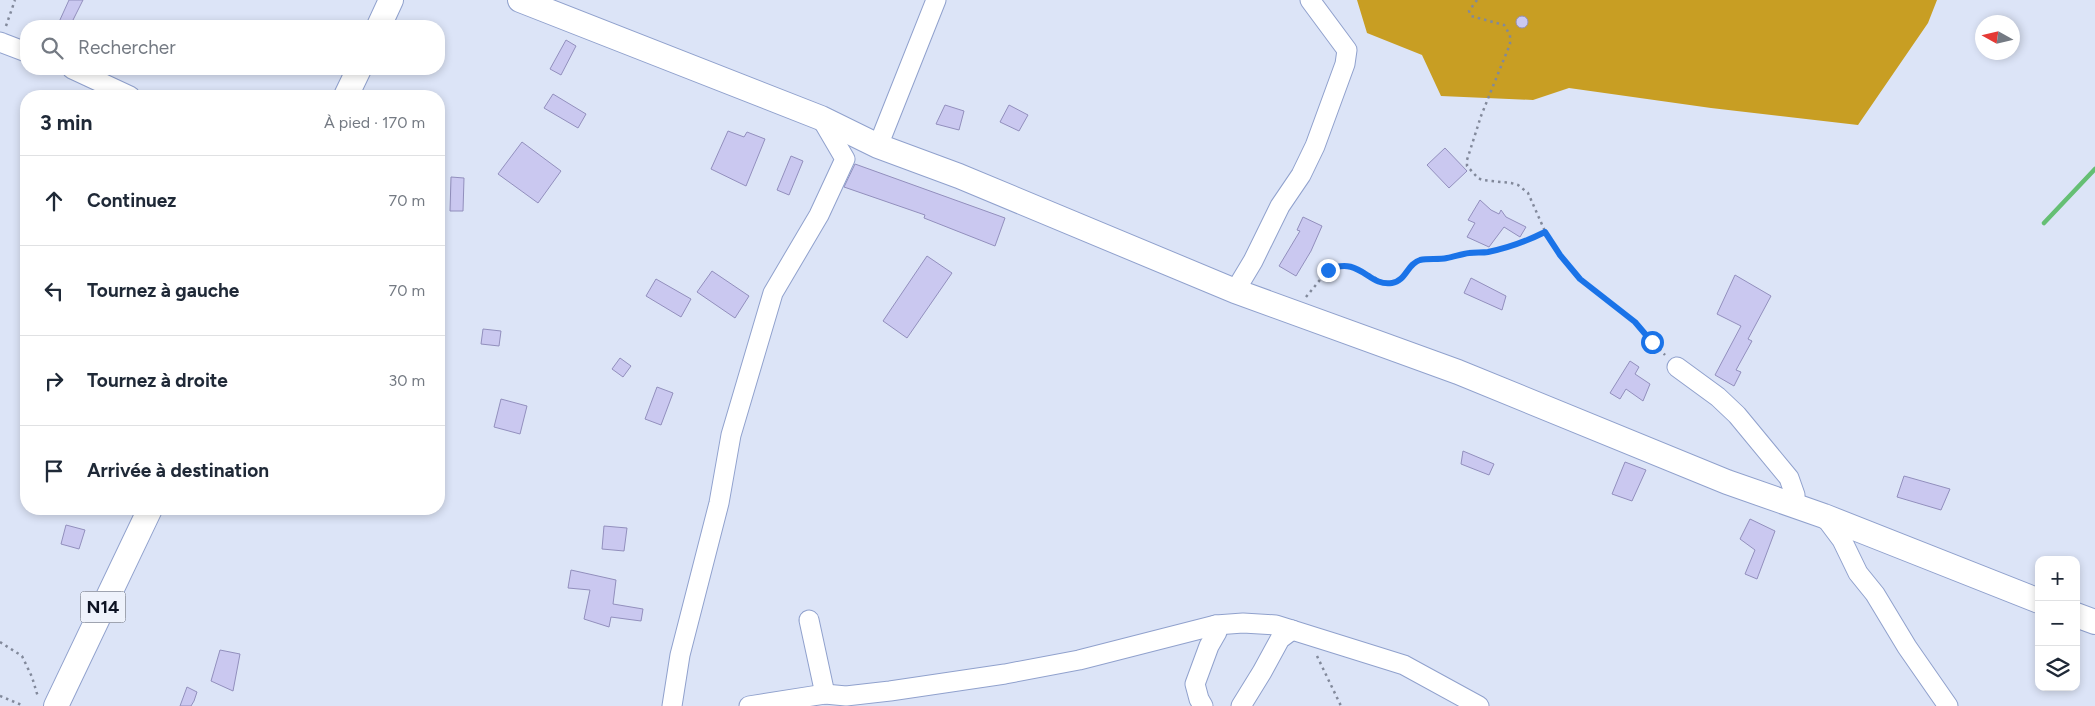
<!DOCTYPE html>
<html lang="fr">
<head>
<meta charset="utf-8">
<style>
	body { margin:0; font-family:Figtree,sans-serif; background:#f2f2f3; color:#1f2937 }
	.controls { position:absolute; right:15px; bottom:15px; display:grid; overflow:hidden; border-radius:10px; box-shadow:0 2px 8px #0003 }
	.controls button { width:45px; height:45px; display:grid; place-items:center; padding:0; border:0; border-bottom:1px solid #e0e1e3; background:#fff; color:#1f2937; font:25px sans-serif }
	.compass { position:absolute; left:1975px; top:15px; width:45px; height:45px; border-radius:50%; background:#fff; box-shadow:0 2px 8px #0003; rotate:278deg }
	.stop { position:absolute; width:15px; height:15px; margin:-11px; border:4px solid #1a73e8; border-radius:50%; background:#fff }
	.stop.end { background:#1a73e8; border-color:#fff; box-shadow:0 1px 5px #0008 }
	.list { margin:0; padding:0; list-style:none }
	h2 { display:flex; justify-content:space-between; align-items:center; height:65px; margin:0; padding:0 20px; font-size:21px }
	h2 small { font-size:16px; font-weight:400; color:#747a83 }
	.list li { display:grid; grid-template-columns:32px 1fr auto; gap:15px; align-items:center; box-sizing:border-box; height:90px; padding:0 20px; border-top:1px solid #e0e1e3 }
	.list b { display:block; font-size:19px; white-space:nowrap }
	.list em { font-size:16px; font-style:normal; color:#747a83 }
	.icon { flex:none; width:28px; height:28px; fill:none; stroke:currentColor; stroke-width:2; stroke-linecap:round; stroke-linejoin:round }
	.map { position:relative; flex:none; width:2095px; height:706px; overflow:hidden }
	.search { position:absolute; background:#fff; box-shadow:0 2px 8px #0003; left:20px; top:20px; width:425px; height:55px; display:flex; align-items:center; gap:12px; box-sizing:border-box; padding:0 18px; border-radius:20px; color:#747a83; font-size:19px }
	.panel { position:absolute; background:#fff; box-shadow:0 2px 8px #0003; left:20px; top:90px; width:425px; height:425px; border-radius:20px }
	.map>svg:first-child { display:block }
</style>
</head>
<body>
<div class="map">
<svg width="2095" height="706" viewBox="0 0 2095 706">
	<rect width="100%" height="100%" fill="#dce4f7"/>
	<path fill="#c89e23" d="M1357,0H1937L1928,23L1858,125L1711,108L1569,88L1533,100L1441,96L1422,55L1367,33Z"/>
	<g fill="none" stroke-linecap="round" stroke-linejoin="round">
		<path stroke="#65bf74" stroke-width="4.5" d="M2044,223L2095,169"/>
	</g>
	<g fill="#cac8f0" stroke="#928fbd">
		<path d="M69,0H83L70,26L59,22Z"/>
		<circle cx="1522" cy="22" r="6"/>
		<path d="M566,40L576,46L561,75L550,69Z"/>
		<path d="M553,94L586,114L578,128L544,108Z"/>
		<path d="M945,105L964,111L959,130L936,124Z"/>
		<path d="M1009,105L1028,115L1019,131L1000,122Z"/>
		<path d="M728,131L744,137L747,132L765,139L746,186L711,169Z"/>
		<path d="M522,142L561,171L538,203L498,174Z"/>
		<path d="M1445,148L1467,171L1449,188L1427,165Z"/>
		<path d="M791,156L803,161L789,195L777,190Z"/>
		<path d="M855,164L1005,218L995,246L924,218L925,215L844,187Z"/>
		<path d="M451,177L464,178L463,211H450Z"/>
		<path d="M1480,200L1491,210L1499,214L1501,210L1506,217L1526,227L1520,237L1504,227L1489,247L1467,237L1475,223L1468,220Z"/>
		<path d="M1303,217L1322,226L1311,251L1296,276L1279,266L1300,231L1297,230Z"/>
		<path d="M927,256L952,273L907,338L883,321Z"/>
		<path d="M712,271L749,296L735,318L697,292Z"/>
		<path d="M1735,275L1771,296L1748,339L1752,341L1736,370L1741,372L1734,386L1715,375L1741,326L1717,314Z"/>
		<path d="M1471,278L1506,296L1502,310L1464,293Z"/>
		<path d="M656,279L691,299L681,317L646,296Z"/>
		<path d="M483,329L501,331L499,346L481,344Z"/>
		<path d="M620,358L631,366L623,377L612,369Z"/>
		<path d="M1630,361L1639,367L1635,374L1650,384L1643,401L1626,389L1620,399L1610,393Z"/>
		<path d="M657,387L673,393L661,425L645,419Z"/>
		<path d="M501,399L527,406L520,434L494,427Z"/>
		<path d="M1463,451L1494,464L1489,475L1461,464Z"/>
		<path d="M1625,462L1646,470L1632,501L1612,494Z"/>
		<path d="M1904,476L1950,489L1941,510L1897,497Z"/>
		<path d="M1750,519L1775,531L1757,579L1745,574L1755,550L1740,539Z"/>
		<path d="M66,525L85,530L79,549L61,544Z"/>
		<path d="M604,526L627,528L624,551L602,549Z"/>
		<path d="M571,570L616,580L613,604L643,609L641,621L611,617L609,627L584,619L590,590L568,588Z"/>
		<path d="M220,650L240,654L233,691L211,681Z"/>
		<path d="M187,687L197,692L194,701L191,706H180Z"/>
	</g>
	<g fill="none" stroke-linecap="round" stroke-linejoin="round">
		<g stroke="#90a1cd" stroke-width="21">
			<g id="minor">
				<path d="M0,42L26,52"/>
				<path d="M72,69L130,96"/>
				<path d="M878,146L936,0"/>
				<path d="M1235,291L1253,261L1280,206L1301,175L1315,146L1345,64L1347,50L1310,0"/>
				<path d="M1677,367L1718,397L1737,415L1789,478L1795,495V506"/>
				<path d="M1824,516L1842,540L1858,573L1875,594L1907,647L1948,706"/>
				<path d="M809,620L825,694"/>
				<path d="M672,706L680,655L719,503L731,435L773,293L819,215L845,159L821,118"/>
				<path d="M749,706L825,694L846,696L890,691L1005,674L1079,660L1216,625L1243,623L1276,625L1404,665L1479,706"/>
				<path d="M1203,706L1199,699L1195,684L1209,646L1217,632L1216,625"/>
				<path d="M1241,706L1262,672L1280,639L1292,630"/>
			</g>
		</g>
		<g stroke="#90a1cd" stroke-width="26">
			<g id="major">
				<path d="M520,0L821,118L878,146L959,176L1235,291L1458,372L1727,482L1824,516L2039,601"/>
				<path d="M379,26L391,0"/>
				<path d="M346,96L359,69"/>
				<path d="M2076,615L2095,622"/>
				<path d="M56,706L150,509"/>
			</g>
		</g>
		<g stroke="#82899b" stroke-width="2.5" stroke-dasharray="2.5 4" stroke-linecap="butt">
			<path d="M1477,0L1469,11L1471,16L1504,25L1510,35V44L1481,116L1467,160V166L1478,178L1482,180L1511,183L1518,185L1528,193L1548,238L1580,279L1635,322L1665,355"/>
			<path d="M6,26L15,0"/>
			<path d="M1306,297L1328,270L1342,265L1363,271L1386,284L1394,283L1402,279L1412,264L1420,260L1445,259L1470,252H1488L1522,243L1545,232"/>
			<path d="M0,642L22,656L32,677L38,697"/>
			<path d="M1317,656L1341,706"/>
			<path d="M0,696L24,706"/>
		</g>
		<use href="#minor" stroke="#fff" stroke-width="19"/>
		<use href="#major" stroke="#fff" stroke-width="24"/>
	</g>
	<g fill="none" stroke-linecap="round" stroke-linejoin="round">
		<path stroke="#1a73e8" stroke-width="6" d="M1328,270C1360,255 1368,287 1392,283C1406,281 1407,264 1420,260C1429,258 1438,260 1447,258C1454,257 1461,254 1469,253C1475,252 1482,253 1488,252C1508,248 1527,241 1545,232L1560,255L1580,279L1635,322L1652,342"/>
	</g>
	<g text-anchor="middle" stroke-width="4.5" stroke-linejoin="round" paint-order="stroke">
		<rect fill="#eef2fb" stroke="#505664" stroke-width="1" x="80.5" y="591.5" width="45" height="31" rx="4"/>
		<g font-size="18" font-weight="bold" fill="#0d1323">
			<text x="103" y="613">N14</text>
		</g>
	</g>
</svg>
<div class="controls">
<button>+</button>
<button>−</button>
<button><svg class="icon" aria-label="layers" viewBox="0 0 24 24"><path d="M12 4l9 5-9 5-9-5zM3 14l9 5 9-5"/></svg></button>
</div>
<svg class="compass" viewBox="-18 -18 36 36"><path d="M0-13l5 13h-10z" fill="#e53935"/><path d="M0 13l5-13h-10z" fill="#747a83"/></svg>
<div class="stop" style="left:1652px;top:342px"></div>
<div class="stop end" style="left:1328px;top:270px"></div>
<div class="search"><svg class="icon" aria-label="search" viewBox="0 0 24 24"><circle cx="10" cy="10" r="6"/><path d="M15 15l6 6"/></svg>Rechercher</div>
<section class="panel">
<h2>3 min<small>À pied · 170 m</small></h2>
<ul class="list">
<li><svg class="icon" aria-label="ahead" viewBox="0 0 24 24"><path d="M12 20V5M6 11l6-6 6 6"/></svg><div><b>Continuez</b></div><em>70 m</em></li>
<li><svg class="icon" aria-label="left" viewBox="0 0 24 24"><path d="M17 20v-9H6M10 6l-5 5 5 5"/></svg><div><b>Tournez à gauche</b></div><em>70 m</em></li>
<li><svg class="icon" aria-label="right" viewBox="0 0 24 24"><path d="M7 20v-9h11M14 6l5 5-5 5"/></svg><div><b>Tournez à droite</b></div><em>30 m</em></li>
<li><svg class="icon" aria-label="arrive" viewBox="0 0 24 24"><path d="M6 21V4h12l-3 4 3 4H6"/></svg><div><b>Arrivée à destination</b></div></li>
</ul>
</section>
</div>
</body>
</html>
